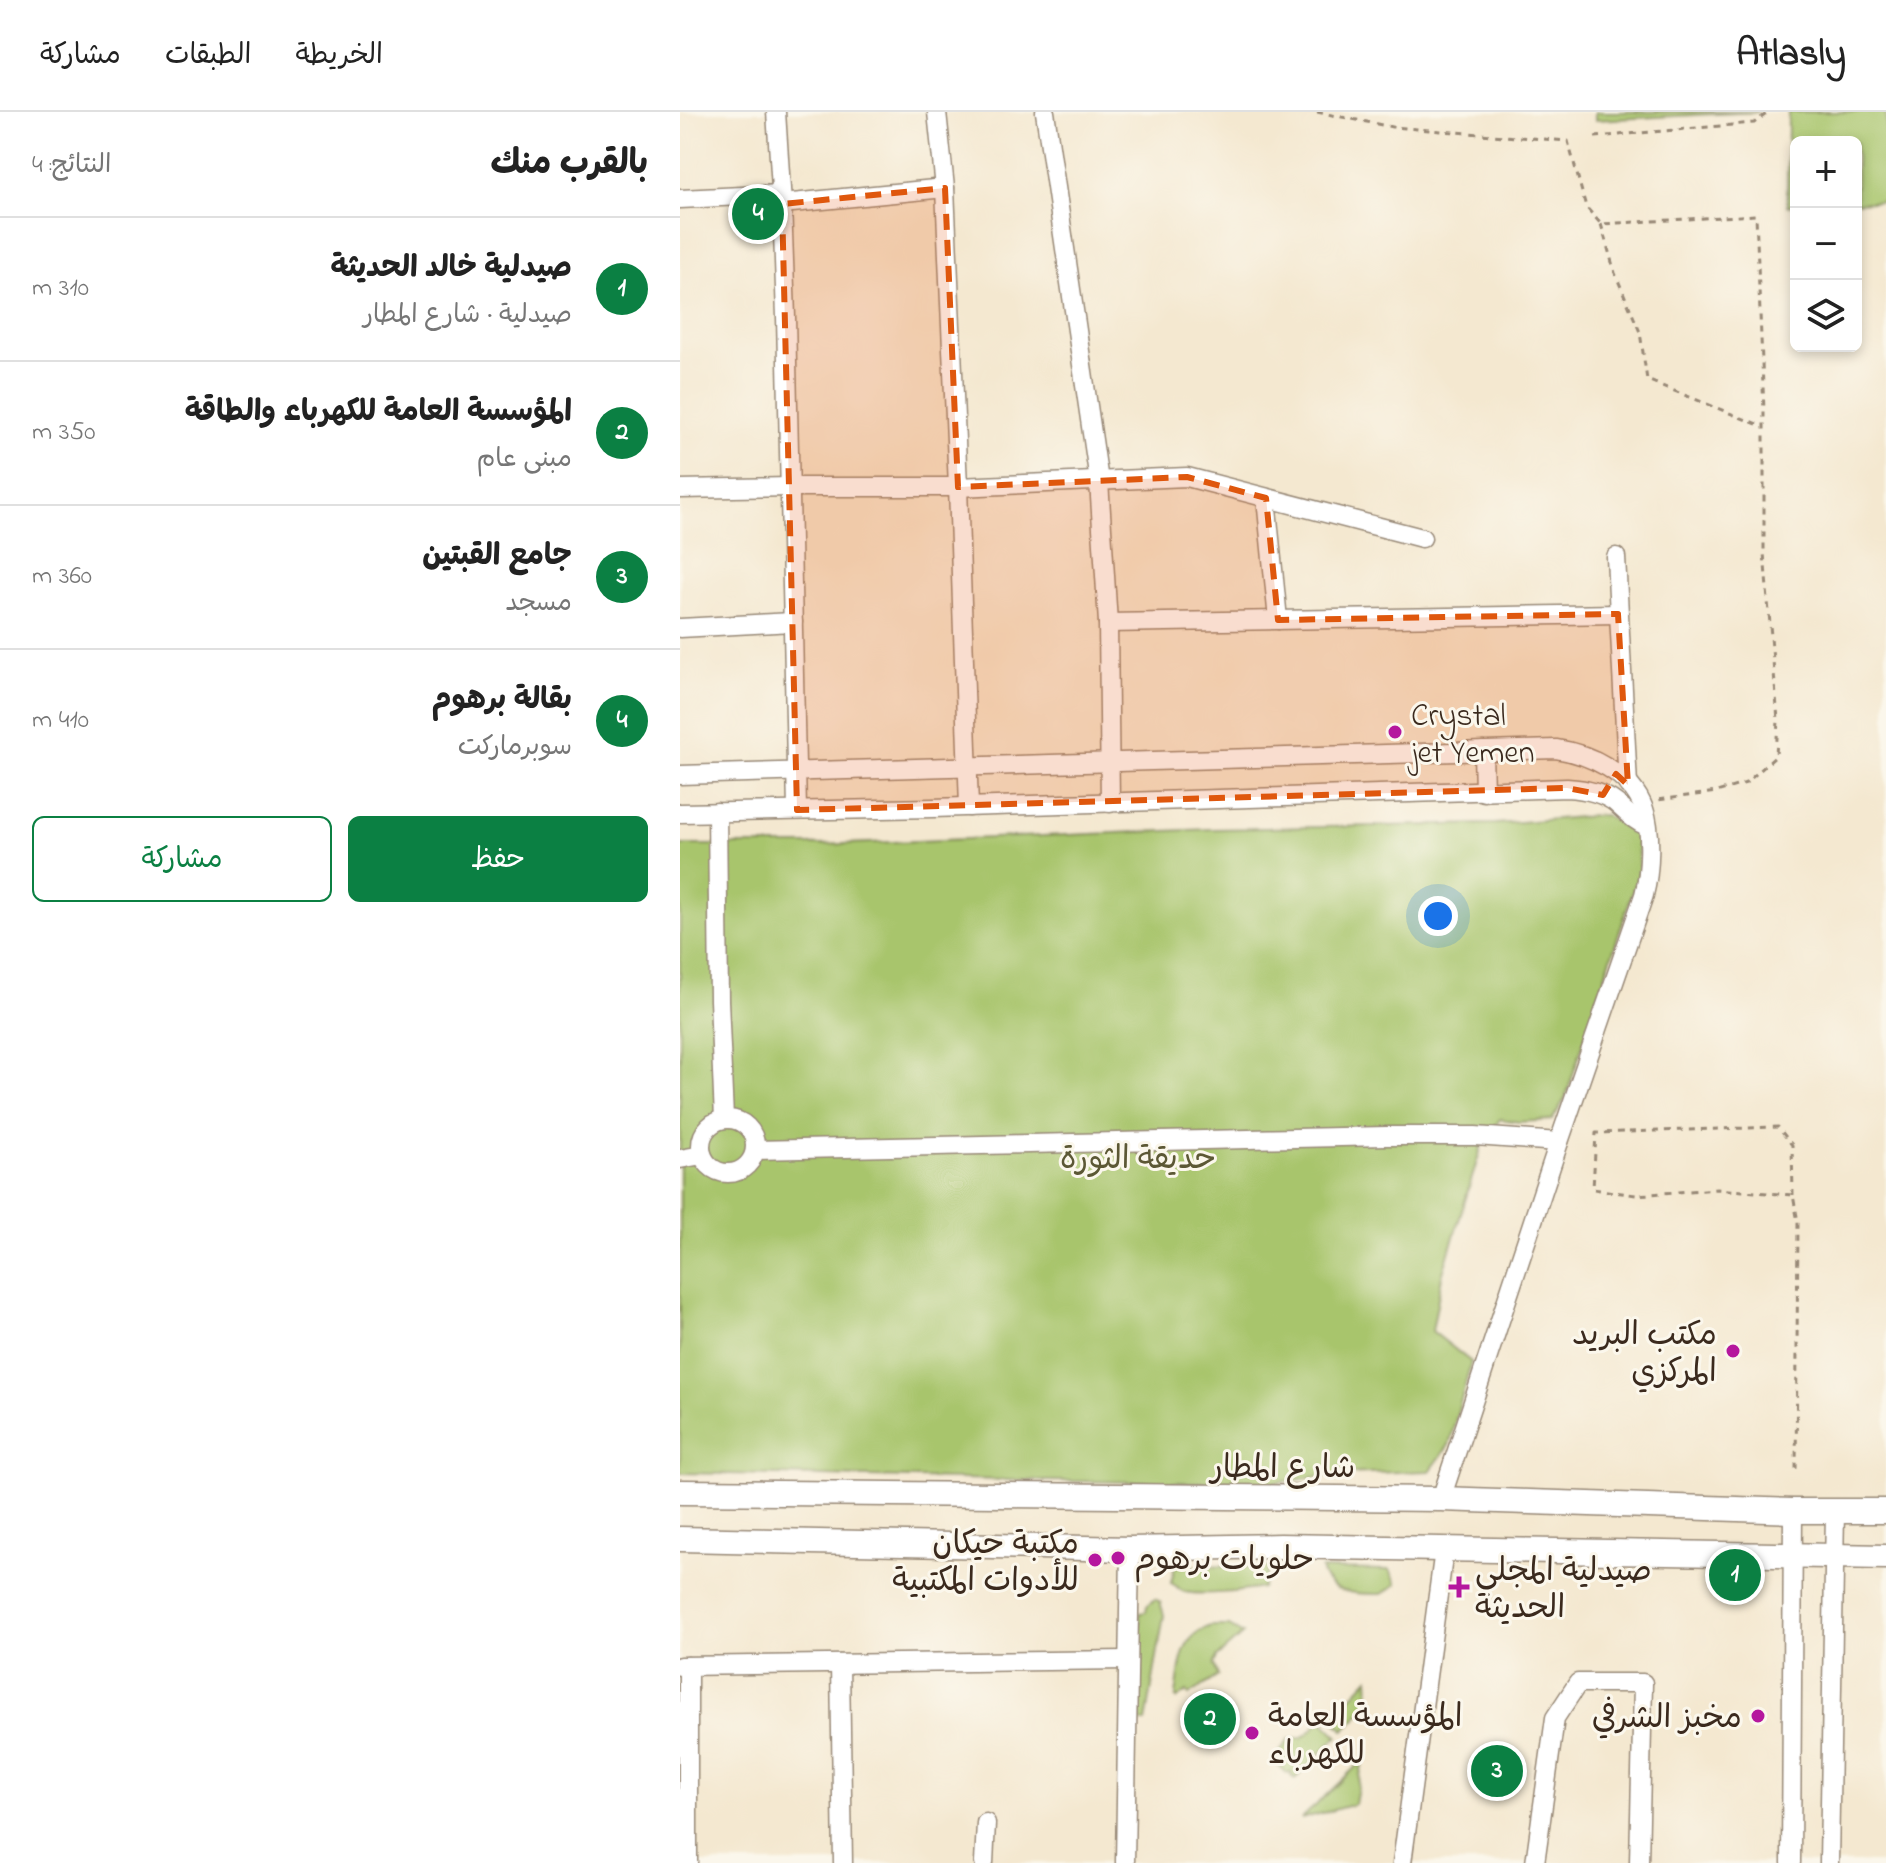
<!DOCTYPE html>
<html lang="ar">
<head>
<meta charset="utf-8">
<style>
	body { margin:0; font-family:"Indie Flower","Playpen Sans Arabic",sans-serif; background:#f2f2f2; color:#222; direction:rtl }
	.controls { position:absolute; right:24px; top:24px; display:grid; overflow:hidden; border-radius:12px; box-shadow:0 4px 12px #0003 }
	.controls button { width:72px; height:72px; display:grid; place-items:center; padding:0; border:0; border-bottom:2px solid #e0e0e0; background:#fff; color:#222; font:40px sans-serif }
	.you { position:absolute; left:758px; top:804px; width:28px; height:28px; margin:-20px; border:6px solid #fff; border-radius:50%; background:#1a73e8; box-shadow:0 0 0 12px #1a73e833 }
	.badge { display:grid; place-items:center; width:52px; height:52px; border-radius:50%; background:#0b8043; color:#fff; font-size:26px; font-weight:700 }
	.pin { position:absolute; translate:-50% -50%; border:4px solid #fff; box-shadow:0 2px 8px #0006 }
	.list { margin:0; padding:0; list-style:none }
	h2 { display:flex; justify-content:space-between; align-items:center; height:104px; margin:0; padding:0 32px; font-size:34px }
	h2 small { font-size:26px; font-weight:400; color:#767676 }
	.list li { display:grid; grid-template-columns:52px 1fr auto; gap:24px; align-items:center; box-sizing:border-box; height:144px; padding:0 32px; border-top:2px solid #e0e0e0 }
	.list b { display:block; font-size:30px; white-space:nowrap }
	.list p { margin:0; font-size:26px; white-space:nowrap; color:#767676 }
	.list em { font-size:26px; font-style:normal; color:#767676 }
	.actions { display:flex; gap:16px; padding:24px 32px }
	.actions a { flex:1; padding:18px 0; border:2px solid #0b8043; border-radius:12px; text-align:center; font-size:28px; color:#0b8043 }
	.actions .main { background:#0b8043; color:#fff }
	.icon { flex:none; width:44px; height:44px; fill:none; stroke:currentColor; stroke-width:2; stroke-linecap:round; stroke-linejoin:round }
	.map { position:relative; flex:none; width:1206px; height:1751px; overflow:hidden; direction:ltr }
	header { display:flex; align-items:center; gap:48px; box-sizing:border-box; height:112px; padding:0 40px; background:#fff; border-bottom:2px solid #e0e0e0 }
	header strong { font-size:38px }
	nav { display:flex; gap:44px; margin-inline-start:auto; font-size:28px }
	main { display:flex }
	aside { flex:1; background:#fff }
	.map>svg:first-child { display:block }
</style>
</head>
<body>
<header>
<strong>Atlasly</strong>
<nav><a>الخريطة</a><a>الطبقات</a><a>مشاركة</a></nav>
</header>
<main>
<div class="map">
<svg width="1206" height="1751" viewBox="0 0 1206 1751">
	<rect width="100%" height="100%" fill="#fbf7ec"/>
	<filter id="ink" filterUnits="userSpaceOnUse"><feTurbulence type="fractalNoise" baseFrequency=".0125" numOctaves="2"/><feDisplacementMap in="SourceGraphic" scale="16" xChannelSelector="R" yChannelSelector="G"/><feConvolveMatrix kernelMatrix="1 2 1 2 8 2 1 2 1" color-interpolation-filters="sRGB"/></filter>
	<filter id="wash" filterUnits="userSpaceOnUse"><feTurbulence type="fractalNoise" baseFrequency=".006" numOctaves="4" result="noise"/><feDisplacementMap in="SourceGraphic" scale="32" xChannelSelector="R" yChannelSelector="G"/><feGaussianBlur stdDeviation="1.8" result="paint"/><feColorMatrix in="noise" values="0 0 0 0 0 0 0 0 0 0 0 0 0 0 0 0 0 1.4 0 .05"/><feComposite in="paint" operator="in"/></filter>
	<g filter="url(#wash)">
		<rect width="100%" height="100%" fill="#f4e8d0"/>
		<g fill="#a8c56c" stroke="#727845" stroke-width="2">
			<path d="M915,0H1078L915,8Z"/>
			<path d="M1108,0H1206V89L1176,91V30H1116V93L1107,94Z"/>
			<path d="M925,703L957,723L959,760L885,987L872,1008L839,1010L820,1007L802,1033L762,1164L752,1219L791,1250L769,1333L750,1359L661,1362L592,1371L366,1369L0,1361V733H140L532,717L816,712Z"/>
			<path d="M495,1454L589,1455L582,1476C566,1479 517,1485 502,1479C501,1478 492,1471 491,1471Z"/>
			<path d="M641,1457L710,1458L717,1472L702,1482C680,1482 648,1484 641,1457Z"/>
			<path d="M475,1487L480,1490L484,1503L466,1610H460V1501L466,1500L467,1494Z"/>
			<path d="M531,1514H549L563,1522L537,1545L534,1552L538,1564L509,1583L507,1580L497,1587L496,1582C501,1554 499,1523 531,1514Z"/>
			<path d="M689,1566C692,1593 682,1600 664,1618L653,1608H648L645,1605L656,1594L661,1596Z"/>
			<path d="M641,1607L658,1624L615,1667L611,1664V1660L607,1661L597,1653L598,1642L610,1627C626,1628 632,1618 641,1607Z"/>
			<path d="M683,1647L675,1692L621,1707L683,1648Z"/>
		</g>
	</g>
	<g filter="url(#ink)">
		<g fill="none" stroke-linecap="round" stroke-linejoin="round">
			<g stroke="#988977" stroke-width="21">
				<g id="minor">
					<path d="M96,0L102,92L106,205L117,698"/>
					<path d="M257,0L265,76L278,375L289,695"/>
					<path d="M365,0L419,369L428,511L430,691"/>
					<path d="M0,87L101,82"/>
					<path d="M102,92L265,76"/>
					<path d="M0,377L109,375H278L507,365L742,426"/>
					<path d="M586,386L598,508"/>
					<path d="M936,445L948,673"/>
					<path d="M428,511L938,502"/>
					<path d="M0,516L113,510"/>
					<path d="M803,639L804,680"/>
					<path d="M0,663L876,637C910,642 951,661 964,697C972,719 970,760 964,783L879,1030L761,1387"/>
					<path d="M37,700L39,888L44,1007"/>
					<path d="M0,701L253,696L887,676C904,677 922,680 936,691C946,700 954,709 967,714"/>
					<circle cx="48" cy="1034" r="27"/>
					<path d="M75,1038L706,1024H795L879,1030"/>
					<path d="M0,1047L22,1043"/>
					<path d="M160,1552L163,1751"/>
					<path d="M0,1554L448,1548"/>
					<path d="M8,1554V1751"/>
					<path d="M304,1751L306,1711"/>
					<path d="M445,1751L450,1437"/>
					<path d="M722,1751L764,1438"/>
					<path d="M855,1751L875,1606L898,1571H963L959,1751"/>
					<path d="M1111,1751L1113,1399"/>
					<path d="M1149,1751L1155,1399"/>
				</g>
			</g>
			<g stroke="#988977" stroke-width="27">
				<g id="major">
					<path d="M0,1380L761,1387L1113,1399H1206"/>
					<path d="M0,1427L450,1437L600,1434L1206,1445"/>
				</g>
			</g>
			<g stroke="#988977" stroke-width="3" stroke-dasharray="6 6" stroke-linecap="butt">
				<path d="M637,0L712,15L888,29L906,95L921,112L1076,103L1084,299V441L1098,608L1096,644L1066,671L1037,680L978,688"/>
				<path d="M915,25L1074,11L1089,0"/>
				<path d="M921,112L935,161L960,220L967,268L1082,314"/>
				<path d="M1113,1083L1112,1033L1098,1015L916,1021L913,1077L956,1083L1037,1077L1113,1083L1118,1110L1116,1361"/>
			</g>
			<use href="#minor" stroke="#fff" stroke-width="18"/>
			<use href="#major" stroke="#fff" stroke-width="24"/>
		</g>
	</g>
	<path fill="#df570d" fill-opacity="0.2" stroke="#df570d" stroke-width="6" stroke-dasharray="16 10" stroke-linejoin="round" d="M265,76L278,375L507,365L586,386L598,508L938,502L948,673L936,662L923,683L887,676L117,698L102,92Z"/>
	<g fill="#b5179e" stroke="#fbf7ec" stroke-width="3">
		<circle cx="715" cy="620" r="8"/>
		<circle cx="1053" cy="1239" r="8"/>
		<circle cx="438" cy="1446" r="8"/>
		<circle cx="415" cy="1448" r="8"/>
		<path d="M775 1463h8v8h8v8h-8v8h-8v-8h-8v-8h8z"/>
		<circle cx="1078" cy="1604" r="8"/>
		<circle cx="572" cy="1621" r="8"/>
	</g>
	<g text-anchor="middle" stroke-width="6" stroke-linejoin="round" paint-order="stroke">
		<g font-size="32" fill="#3b2a1e" stroke="#fbf7ec" text-anchor="start">
			<text x="731" y="613">Crystal<tspan x="731" dy="37">jet Yemen</tspan></text>
			<text x="1037" y="1232" text-anchor="end">مكتب البريد<tspan x="1037" dy="37">المركزي</tspan></text>
			<text x="399" y="1441" text-anchor="end">مكتبة حيكان<tspan x="399" dy="37">للأدوات المكتبية</tspan></text>
			<text x="454" y="1457">حلويات برهوم</text>
			<text x="795" y="1468">صيدلية المجلي<tspan x="795" dy="37">الحديثة</tspan></text>
			<text x="588" y="1614">المؤسسة العامة<tspan x="588" dy="37">للكهرباء</tspan></text>
			<text x="1062" y="1615" text-anchor="end">مخبز الشرفي</text>
		</g>
		<g font-size="32" fill="#5c5835" stroke="#fbf7ec">
			<text x="458" y="1056">حديقة الثورة</text>
		</g>
		<g font-size="32" fill="#3b2a1e" stroke="#fbf7ec">
			<text x="603" y="1365">شارع المطار</text>
		</g>
	</g>
</svg>
<div class="controls">
<button>+</button>
<button>−</button>
<button><svg class="icon" aria-label="layers" viewBox="0 0 24 24"><path d="M12 4l9 5-9 5-9-5zM3 14l9 5 9-5"/></svg></button>
</div>
<div class="you"></div>
<div class="pin badge" style="left:1055px;top:1463px">1</div>
<div class="pin badge" style="left:530px;top:1607px">2</div>
<div class="pin badge" style="left:817px;top:1659px">3</div>
<div class="pin badge" style="left:78px;top:102px">4</div>
</div>
<aside>
<h2>بالقرب منك<small>النتائج: 4</small></h2>
<ul class="list">
<li><span class="badge">1</span><div><b>صيدلية خالد الحديثة</b><p>صيدلية · شارع المطار</p></div><em>310 m</em></li>
<li><span class="badge">2</span><div><b>المؤسسة العامة للكهرباء والطاقة</b><p>مبنى عام</p></div><em>350 m</em></li>
<li><span class="badge">3</span><div><b>جامع القبتين</b><p>مسجد</p></div><em>360 m</em></li>
<li><span class="badge">4</span><div><b>بقالة برهوم</b><p>سوبرماركت</p></div><em>410 m</em></li>
</ul>
<div class="actions"><a class="main">حفظ</a><a>مشاركة</a></div>
</aside>
</main>
</body>
</html>
